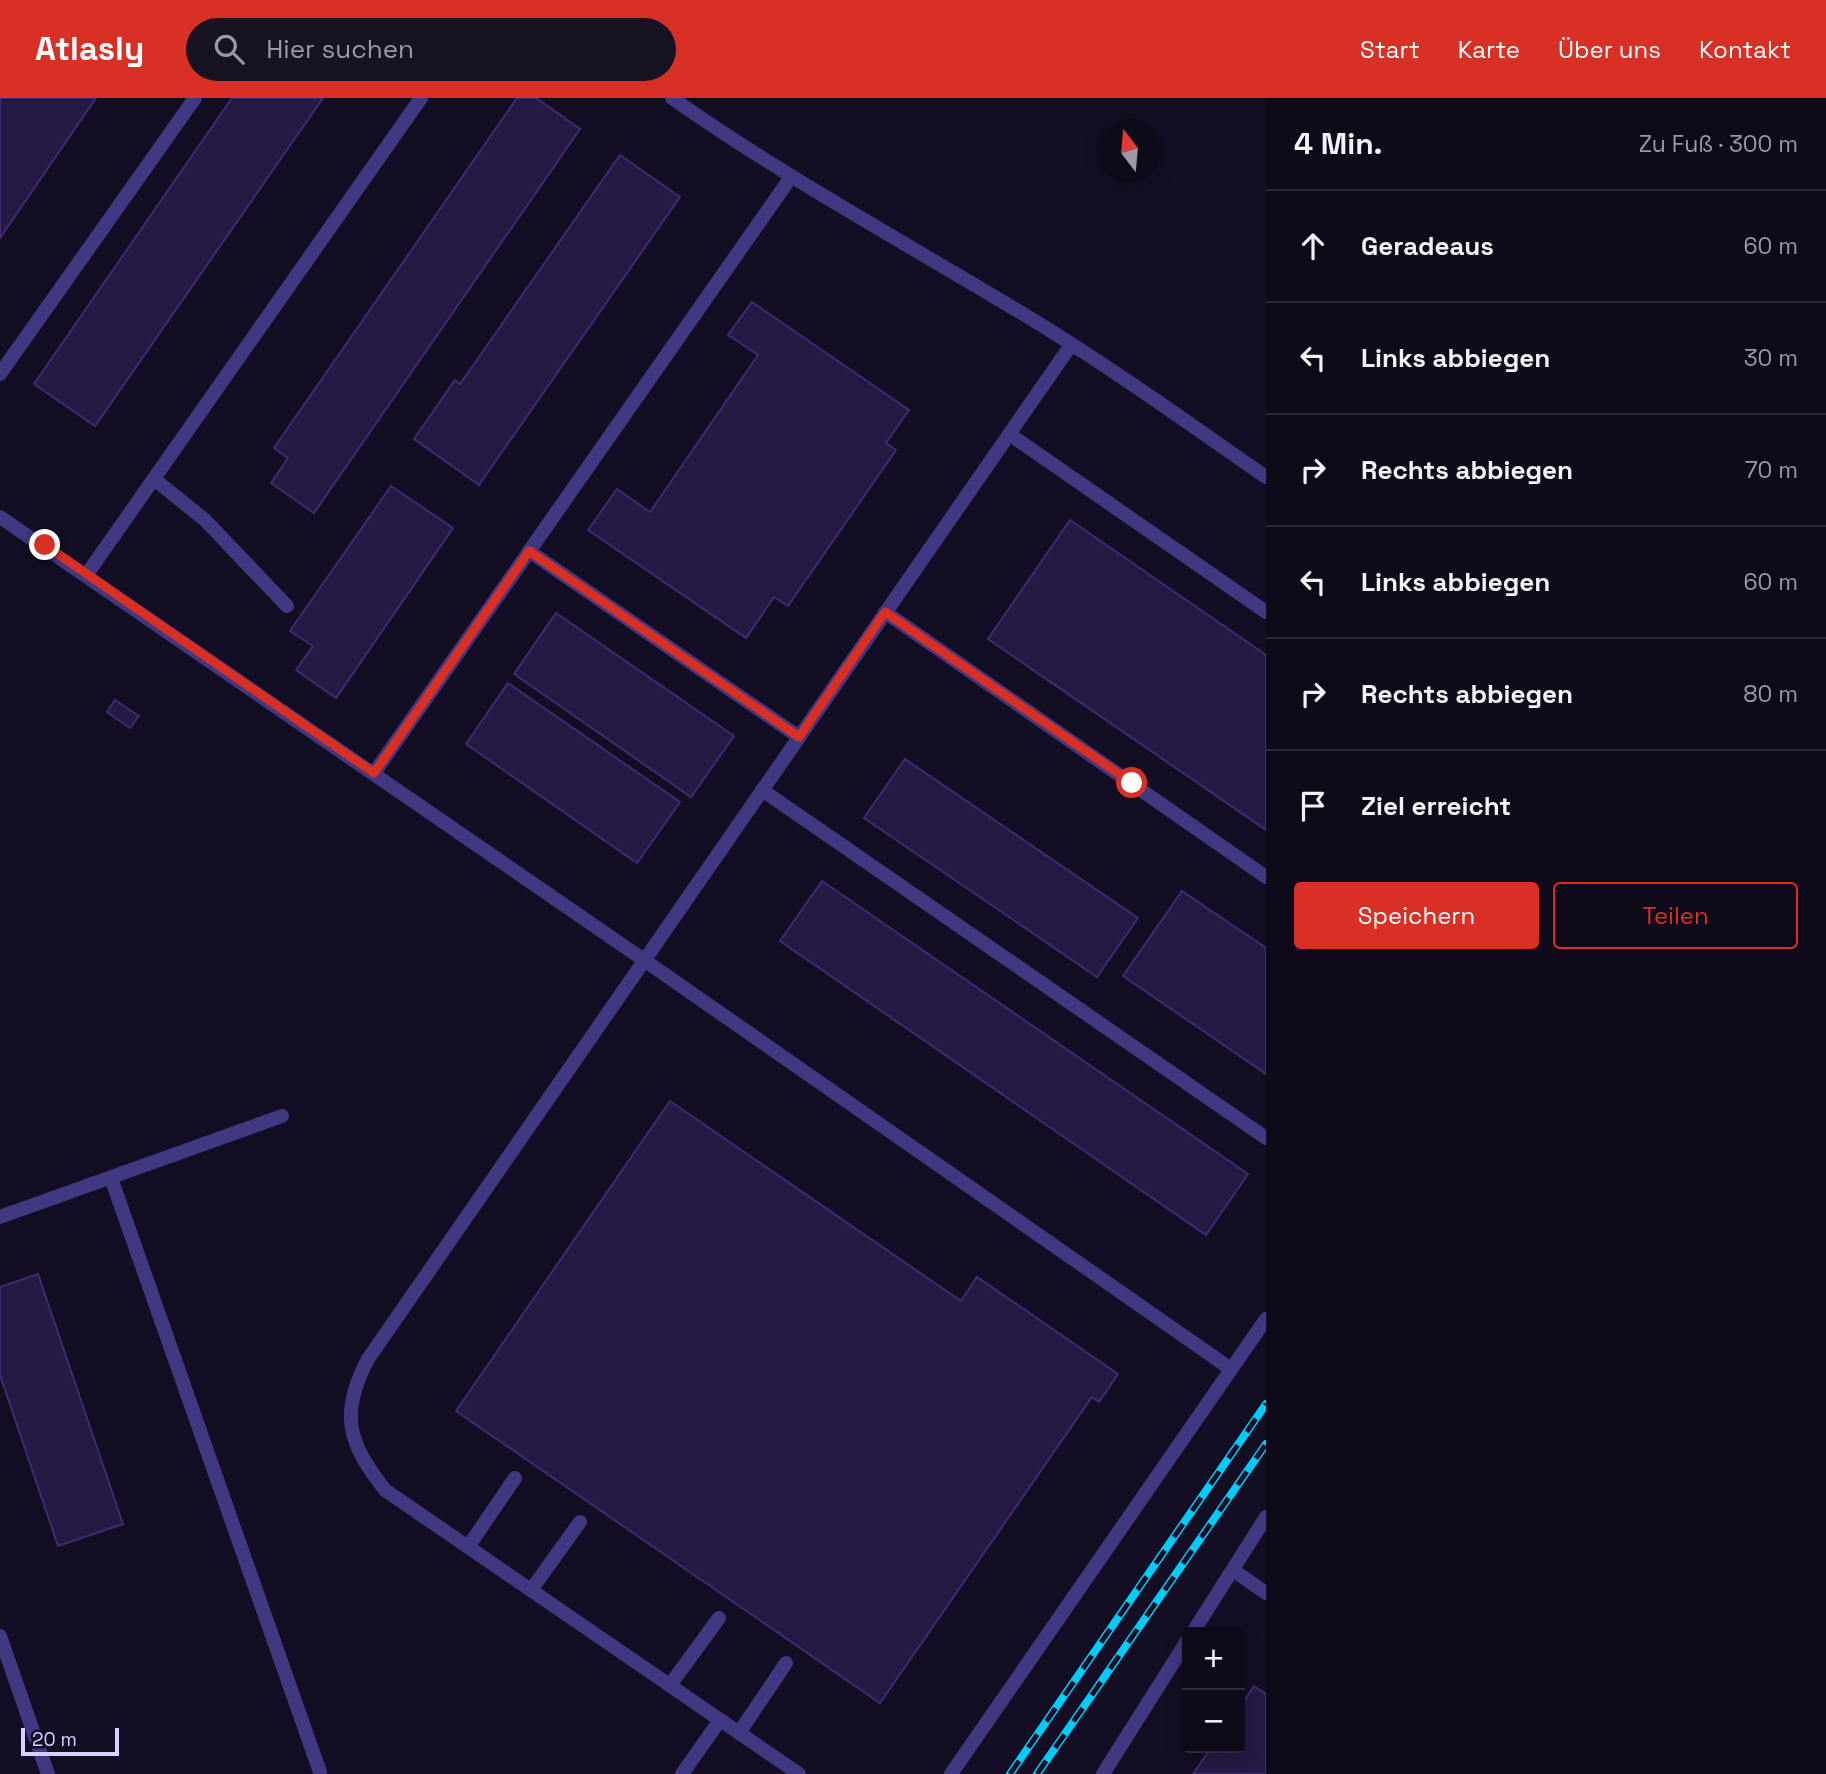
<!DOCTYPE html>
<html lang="de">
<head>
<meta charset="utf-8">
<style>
	body { margin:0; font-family:"Space Grotesk",sans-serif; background:#171323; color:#f1f3f6 }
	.controls { position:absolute; right:21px; bottom:21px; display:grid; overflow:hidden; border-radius:7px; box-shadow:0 4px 18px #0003 }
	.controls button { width:63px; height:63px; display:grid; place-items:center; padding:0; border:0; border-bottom:2px solid #2e2b39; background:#0e0a1a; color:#f1f3f6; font:35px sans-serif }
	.compass { position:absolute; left:1098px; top:21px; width:63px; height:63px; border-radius:50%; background:#0e0a1a; box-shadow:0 4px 18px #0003; rotate:344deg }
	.scale { position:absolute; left:21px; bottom:18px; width:98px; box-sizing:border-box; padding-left:7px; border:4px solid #d9cfff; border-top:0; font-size:19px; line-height:24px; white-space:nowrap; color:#d9cfff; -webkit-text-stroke:5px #130e23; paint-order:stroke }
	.stop { position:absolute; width:21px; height:21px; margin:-16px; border:5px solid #d93025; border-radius:50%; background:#fff }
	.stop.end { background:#d93025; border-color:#fff; box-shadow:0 2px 7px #0008 }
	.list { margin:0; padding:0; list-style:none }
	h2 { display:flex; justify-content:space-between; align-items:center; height:91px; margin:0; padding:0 28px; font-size:30px }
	h2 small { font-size:23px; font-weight:400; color:#9b9aa2 }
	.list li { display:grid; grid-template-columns:46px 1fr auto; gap:21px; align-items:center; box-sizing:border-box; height:112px; padding:0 28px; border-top:2px solid #2e2b39 }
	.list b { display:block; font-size:26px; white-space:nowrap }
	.list em { font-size:23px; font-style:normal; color:#9b9aa2 }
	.actions { display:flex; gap:14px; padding:21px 28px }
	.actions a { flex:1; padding:16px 0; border:2px solid #d93025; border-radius:7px; text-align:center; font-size:24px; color:#d93025 }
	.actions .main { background:#d93025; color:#fff }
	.icon { flex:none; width:38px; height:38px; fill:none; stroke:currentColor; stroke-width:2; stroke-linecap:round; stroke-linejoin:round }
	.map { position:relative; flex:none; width:1266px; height:1676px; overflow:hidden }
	header { display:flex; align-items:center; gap:42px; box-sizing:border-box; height:98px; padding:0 35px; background:#d93025; color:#fff }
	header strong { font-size:33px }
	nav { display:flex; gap:38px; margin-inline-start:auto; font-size:24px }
	.search { width:490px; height:63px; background:#171323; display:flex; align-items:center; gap:18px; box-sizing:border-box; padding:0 24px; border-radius:38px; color:#9b9aa2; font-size:26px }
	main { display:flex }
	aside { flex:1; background:#0e0a1a }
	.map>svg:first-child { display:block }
</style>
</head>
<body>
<header>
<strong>Atlasly</strong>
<div class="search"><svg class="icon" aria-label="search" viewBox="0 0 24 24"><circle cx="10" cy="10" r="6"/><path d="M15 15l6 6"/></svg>Hier suchen</div>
<nav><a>Start</a><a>Karte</a><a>Über uns</a><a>Kontakt</a></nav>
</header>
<main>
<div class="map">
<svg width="1266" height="1676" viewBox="0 0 1266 1676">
	<rect width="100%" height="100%" fill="#130e23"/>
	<g fill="#261944" stroke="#3f2b70" stroke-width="2">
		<path d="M0,0H96L0,140Z"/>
		<path d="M232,0H323L95,328L34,286Z"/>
		<path d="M517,0H536L580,31L314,415L271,385L288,360L274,350Z"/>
		<path d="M620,57L680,99L479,387L414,341L455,282L460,286Z"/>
		<path d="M752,204L909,312L886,345L896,352L788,508L774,499L746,540L588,432L617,391L650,414L758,257L728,237Z"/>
		<path d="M391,388L453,430L336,600L296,572L313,548L290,533Z"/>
		<path d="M1070,422L1266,557V732L988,541Z"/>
		<path d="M556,515L734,638L691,699L514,576Z"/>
		<path d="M508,585L680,704L637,765L466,646Z"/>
		<path d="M115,602L139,618L130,630L107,614Z"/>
		<path d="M905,661L1138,820L1097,879L864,720Z"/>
		<path d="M822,783L1248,1076L1206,1137L780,843Z"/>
		<path d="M1182,793L1266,850V976L1123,878Z"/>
		<path d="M670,1003L961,1203L977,1179L1118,1276L1099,1304L1092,1299L880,1605L456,1313Z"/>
		<path d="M38,1176L123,1426L58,1448L0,1277V1189Z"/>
		<path d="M1254,1588L1266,1596V1676H1193L1211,1650H1240V1609Z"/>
	</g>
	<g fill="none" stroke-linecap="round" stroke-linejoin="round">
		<g stroke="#413882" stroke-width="14">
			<path d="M672,0C790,83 915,150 1038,225C1116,273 1191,327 1266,379"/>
			<path d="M0,276L195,0"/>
			<path d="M1009,336L1266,514"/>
			<path d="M154,381L205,422L287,508"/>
			<path d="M0,419L644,862L1231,1271"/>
			<path d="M529,453L799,639"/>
			<path d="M87,476L421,0"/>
			<path d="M885,514L1266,779"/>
			<path d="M374,675L791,79"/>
			<path d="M762,692L1266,1040"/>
			<path d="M111,1080L320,1674"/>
			<path d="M0,1119L282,1018"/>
			<path d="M468,1449L515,1380"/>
			<path d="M1233,1472L1266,1495"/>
			<path d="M531,1492L580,1424"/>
			<path d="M1193,1534L1266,1419"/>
			<path d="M0,1538L48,1676"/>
			<path d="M670,1587L719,1520"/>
			<path d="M739,1635L786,1565"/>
			<path d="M682,1676L720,1622"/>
			<path d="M799,1676L385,1392C348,1345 339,1316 368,1261L1071,247"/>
			<path d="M951,1676L1266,1221"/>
			<path d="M1103,1676L1187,1543"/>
		</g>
		<g stroke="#00ccfa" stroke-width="8">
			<g id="rail">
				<path d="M1010,1676L1266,1306"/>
				<path d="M1037,1676L1266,1346"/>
			</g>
		</g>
		<use href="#rail" stroke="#130e23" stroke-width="5" stroke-dasharray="16" stroke-linecap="butt"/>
	</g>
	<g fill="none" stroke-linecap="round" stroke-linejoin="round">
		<path stroke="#d93025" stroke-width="9" d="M45,447L374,675L529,453L799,639L885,514L1132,685"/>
	</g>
</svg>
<div class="controls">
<button>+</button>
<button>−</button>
</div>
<svg class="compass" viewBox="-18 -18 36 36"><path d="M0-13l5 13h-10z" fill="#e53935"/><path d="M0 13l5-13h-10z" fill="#9b9aa2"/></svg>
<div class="scale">20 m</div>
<div class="stop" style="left:1132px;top:685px"></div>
<div class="stop end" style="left:45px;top:447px"></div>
</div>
<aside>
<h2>4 Min.<small>Zu Fuß · 300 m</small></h2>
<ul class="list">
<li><svg class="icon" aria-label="ahead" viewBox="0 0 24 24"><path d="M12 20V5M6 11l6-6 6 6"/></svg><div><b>Geradeaus</b></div><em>60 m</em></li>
<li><svg class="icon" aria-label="left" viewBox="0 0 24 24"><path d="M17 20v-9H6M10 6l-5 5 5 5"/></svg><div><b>Links abbiegen</b></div><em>30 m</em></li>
<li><svg class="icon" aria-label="right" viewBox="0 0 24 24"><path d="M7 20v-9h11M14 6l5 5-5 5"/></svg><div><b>Rechts abbiegen</b></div><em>70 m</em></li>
<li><svg class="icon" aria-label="left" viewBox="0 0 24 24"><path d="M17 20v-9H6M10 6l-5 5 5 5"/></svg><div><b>Links abbiegen</b></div><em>60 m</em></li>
<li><svg class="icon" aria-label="right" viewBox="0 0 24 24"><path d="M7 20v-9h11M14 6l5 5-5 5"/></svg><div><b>Rechts abbiegen</b></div><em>80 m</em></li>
<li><svg class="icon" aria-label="arrive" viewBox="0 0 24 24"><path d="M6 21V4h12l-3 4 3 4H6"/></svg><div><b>Ziel erreicht</b></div></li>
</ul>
<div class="actions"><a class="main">Speichern</a><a>Teilen</a></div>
</aside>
</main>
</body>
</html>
